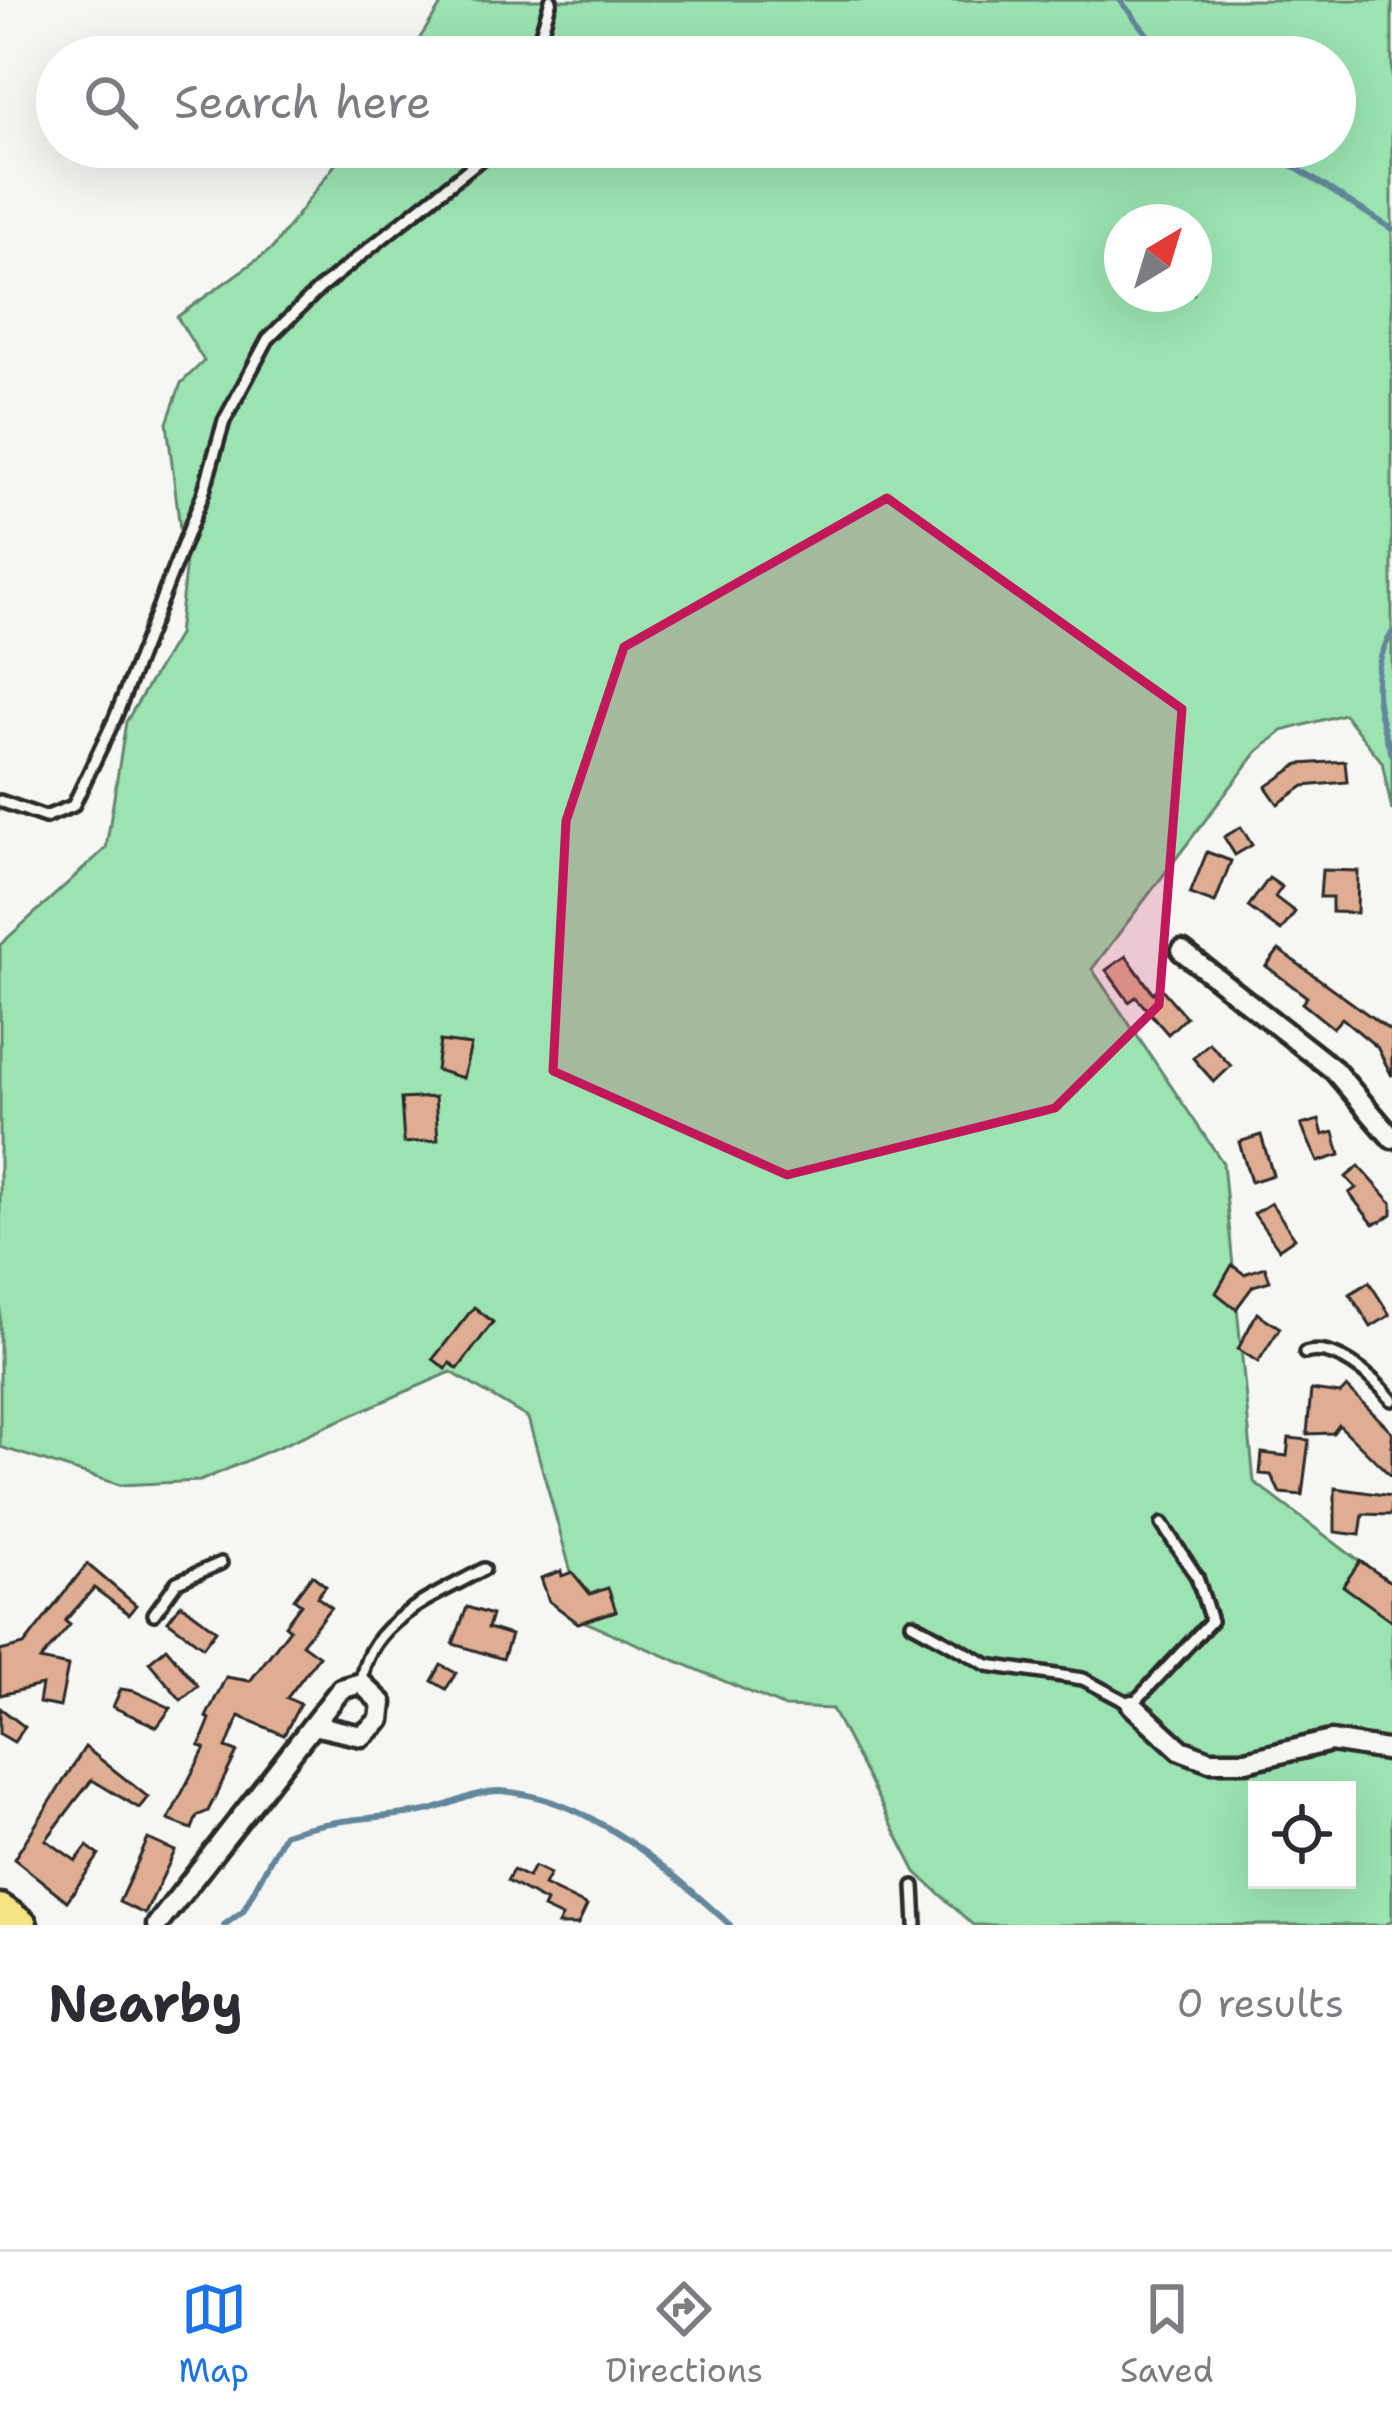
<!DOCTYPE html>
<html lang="en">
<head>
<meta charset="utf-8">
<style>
	body { margin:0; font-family:"Shantell Sans",sans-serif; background:#f2f2f3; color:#2b2b33 }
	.controls { position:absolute; right:36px; bottom:36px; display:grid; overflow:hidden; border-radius:0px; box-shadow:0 12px 48px #0002 }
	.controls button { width:108px; height:108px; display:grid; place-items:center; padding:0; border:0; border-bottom:3px solid #e1e1e2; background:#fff; color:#2b2b33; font:60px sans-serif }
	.compass { position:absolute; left:1104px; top:204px; width:108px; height:108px; border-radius:50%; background:#fff; box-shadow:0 12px 48px #0002; rotate:38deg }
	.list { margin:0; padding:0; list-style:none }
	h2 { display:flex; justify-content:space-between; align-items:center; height:156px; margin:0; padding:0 48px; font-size:51px }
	h2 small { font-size:39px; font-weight:400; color:#7c7c81 }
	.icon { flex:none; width:66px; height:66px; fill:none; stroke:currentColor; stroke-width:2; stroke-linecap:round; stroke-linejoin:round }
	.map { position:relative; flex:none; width:1392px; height:1925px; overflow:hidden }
	.search { position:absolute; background:#fff; box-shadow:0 12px 48px #0002; left:36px; right:36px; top:36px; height:132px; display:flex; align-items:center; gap:30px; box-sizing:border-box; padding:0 42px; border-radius:66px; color:#7c7c81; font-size:45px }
	.sheet { height:324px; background:#fff }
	nav { display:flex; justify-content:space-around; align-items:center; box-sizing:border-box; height:168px; border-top:3px solid #e1e1e2; background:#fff; font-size:33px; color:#7c7c81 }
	nav a { display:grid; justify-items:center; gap:6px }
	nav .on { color:#1a73e8 }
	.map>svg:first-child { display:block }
</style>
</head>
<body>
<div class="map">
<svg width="1392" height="1925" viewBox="0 0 1392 1925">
	<rect width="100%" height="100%" fill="#f6f6f2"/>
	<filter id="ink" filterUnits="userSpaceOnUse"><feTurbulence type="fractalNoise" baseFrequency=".00833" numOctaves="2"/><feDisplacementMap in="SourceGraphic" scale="24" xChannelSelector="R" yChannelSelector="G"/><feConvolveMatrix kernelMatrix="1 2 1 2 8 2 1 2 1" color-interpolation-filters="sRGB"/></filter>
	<g filter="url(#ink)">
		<path fill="#9be3b1" stroke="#63876e" stroke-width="3" fill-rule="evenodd" d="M444,0H1392V811L1382,762L1344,714L1282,731L1257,752L1092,969L1223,1163L1254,1482L1392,1586V1921L1385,1925H973L916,1872L832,1709L785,1707L585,1622L528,1418L451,1372L200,1481L120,1485L0,1447V945L106,848L126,722L178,635L185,570L167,423L181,383L204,361L177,317L272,249L348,147H1335V57H408ZM1122,222H1194V294H1122ZM1257,1790H1347V1880H1257Z"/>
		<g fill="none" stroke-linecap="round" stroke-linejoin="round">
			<g stroke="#62869b" stroke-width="6">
				<path d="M1120,0L1165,57"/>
				<path d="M1263,147L1392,229"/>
				<path d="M1392,633C1367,673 1377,713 1392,754"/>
				<path d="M224,1925L243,1911L284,1834C329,1819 373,1819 421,1812C447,1808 475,1790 501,1791C592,1798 667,1868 730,1925"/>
			</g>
		</g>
		<g fill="#dfad91" stroke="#2b2b2b" stroke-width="3">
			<path d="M1345,761L1347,782L1304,786L1278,804L1266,787L1299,764Z"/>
			<path d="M1241,827L1252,845L1235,855L1224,837Z"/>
			<path d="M1207,852L1231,861L1215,903L1190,894Z"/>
			<path d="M1322,870L1358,871L1357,913L1332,912V897H1320Z"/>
			<path d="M1269,878L1282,887L1275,897L1295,912L1281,931L1248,907Z"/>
			<path d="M1279,950L1392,1032V1076L1377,1047L1342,1018L1333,1028L1302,1003L1307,997L1266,966Z"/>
			<path d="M1126,956L1153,993L1160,987L1186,1017L1168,1034L1136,997L1129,1002L1106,970Z"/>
			<path d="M440,1041L471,1045L463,1078L436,1070Z"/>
			<path d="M1209,1043L1231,1066L1214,1082L1193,1058Z"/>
			<path d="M435,1097L438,1140L404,1143L401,1099Z"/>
			<path d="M1319,1120L1323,1135L1334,1132L1340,1155L1318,1162L1301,1125Z"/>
			<path d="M1261,1135L1273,1175L1251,1182L1239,1142Z"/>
			<path d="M1359,1166L1392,1203V1214L1382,1221L1373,1224L1349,1193L1356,1188L1346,1177Z"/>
			<path d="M1271,1203L1295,1238L1279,1249L1254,1214Z"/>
			<path d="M1232,1265L1244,1274L1265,1267L1270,1281L1253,1286L1236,1309L1216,1293Z"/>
			<path d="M1369,1282L1390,1315L1371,1327L1350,1294Z"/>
			<path d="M474,1307L493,1322L458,1369L450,1363L446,1369L433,1359Z"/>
			<path d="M1257,1313L1280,1328L1258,1362L1238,1349Z"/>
			<path d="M1347,1387L1392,1432V1477L1339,1425L1333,1433L1307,1434L1311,1390L1340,1394Z"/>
			<path d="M1289,1438L1309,1440L1302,1495L1280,1493L1271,1475L1260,1474L1262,1453L1287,1456Z"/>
			<path d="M1335,1488L1392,1496L1391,1515L1363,1514L1360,1535L1335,1532Z"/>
			<path d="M1360,1561L1392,1583V1621L1343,1586Z"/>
			<path d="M87,1564L136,1605L129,1614L94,1588L65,1621L70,1625L40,1660L68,1666L60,1707L39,1703L42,1685L0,1695V1651L24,1645Z"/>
			<path d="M561,1571L562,1576L572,1572L590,1594L608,1588L616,1611L578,1623L549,1601L541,1578Z"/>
			<path d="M312,1575L326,1586L317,1597L331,1607L302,1644L319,1656L287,1698L300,1704L284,1735L239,1716L226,1748L237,1752L208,1811L197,1816L192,1829L168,1820L205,1748L199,1746L210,1719L206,1717L226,1677L250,1681L290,1629L285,1625L301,1604L294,1599Z"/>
			<path d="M181,1604L216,1630L203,1647L168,1621Z"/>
			<path d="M467,1607L492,1615L488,1628L511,1635L503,1659L453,1644Z"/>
			<path d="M166,1648L198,1686L181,1700L149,1662Z"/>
			<path d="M441,1665L456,1673L446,1689L432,1681Z"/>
			<path d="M121,1689L134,1691L171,1708L157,1727L113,1707Z"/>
			<path d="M0,1708L25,1727L14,1742L0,1734Z"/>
			<path d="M85,1747L148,1797L139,1808L92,1780L76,1800L46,1840L76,1861L87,1846L99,1855L67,1901L14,1859Z"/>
			<path d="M148,1839L175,1851L145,1914L119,1902Z"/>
			<path d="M534,1866L550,1874L544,1885L587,1906L578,1925H558L562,1917L543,1908L546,1902L507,1881L513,1870L528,1877Z"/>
		</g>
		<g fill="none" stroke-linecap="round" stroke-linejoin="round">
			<g stroke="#2b2b2b" stroke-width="18">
				<g id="service">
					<path d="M534,57L551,0"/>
					<path d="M0,801L45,817L73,806L115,718L203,494L224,421L268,339L319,289L496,147"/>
					<path d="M1305,1353C1335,1343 1374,1378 1392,1400"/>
					<path d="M154,1614L177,1582L221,1563"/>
					<path d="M912,1623L988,1665L1083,1679L1132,1705L1211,1621L1197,1577L1162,1524"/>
					<path d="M361,1683C366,1621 436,1596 484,1569"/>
					<path d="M914,1886L916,1925"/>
				</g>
			</g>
			<g stroke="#2b2b2b" stroke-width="27">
				<g id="minor">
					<path d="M1182,951L1334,1070L1392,1138"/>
					<path d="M1132,1705L1181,1750L1210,1761H1246L1331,1741L1392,1751"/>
					<path d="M157,1925L341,1689L361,1683L382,1703L380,1720L362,1736L313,1725"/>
				</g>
			</g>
			<g stroke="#2b2b2b" stroke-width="39">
				<path id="primary" d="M0,1910L21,1925"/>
			</g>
			<use href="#service" stroke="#f6f6f2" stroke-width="9"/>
			<use href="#minor" stroke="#f6f6f2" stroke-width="18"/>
			<use href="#primary" stroke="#f4e382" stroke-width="30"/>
		</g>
	</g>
	<path fill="#c2185b" fill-opacity="0.2" stroke="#c2185b" stroke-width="9" stroke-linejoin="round" d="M887,498L1182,709L1159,1005L1055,1108L787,1175L553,1071L566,821L624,647Z"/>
</svg>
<div class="controls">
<button><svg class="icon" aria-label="locate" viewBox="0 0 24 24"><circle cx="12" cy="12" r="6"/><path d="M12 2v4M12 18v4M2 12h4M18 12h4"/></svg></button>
</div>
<svg class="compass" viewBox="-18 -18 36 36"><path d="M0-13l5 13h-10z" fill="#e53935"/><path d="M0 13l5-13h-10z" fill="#7c7c81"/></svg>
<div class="search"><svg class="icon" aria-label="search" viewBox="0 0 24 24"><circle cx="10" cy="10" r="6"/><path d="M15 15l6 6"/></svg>Search here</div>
</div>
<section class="sheet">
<h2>Nearby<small>0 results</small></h2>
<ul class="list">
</ul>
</section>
<nav>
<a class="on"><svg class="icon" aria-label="map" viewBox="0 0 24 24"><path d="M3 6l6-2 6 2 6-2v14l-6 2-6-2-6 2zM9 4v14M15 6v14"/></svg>Map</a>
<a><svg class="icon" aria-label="directions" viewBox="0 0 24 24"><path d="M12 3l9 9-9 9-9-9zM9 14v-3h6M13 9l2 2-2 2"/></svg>Directions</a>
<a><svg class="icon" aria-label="saved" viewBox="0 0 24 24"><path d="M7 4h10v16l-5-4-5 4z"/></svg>Saved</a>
</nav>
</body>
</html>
